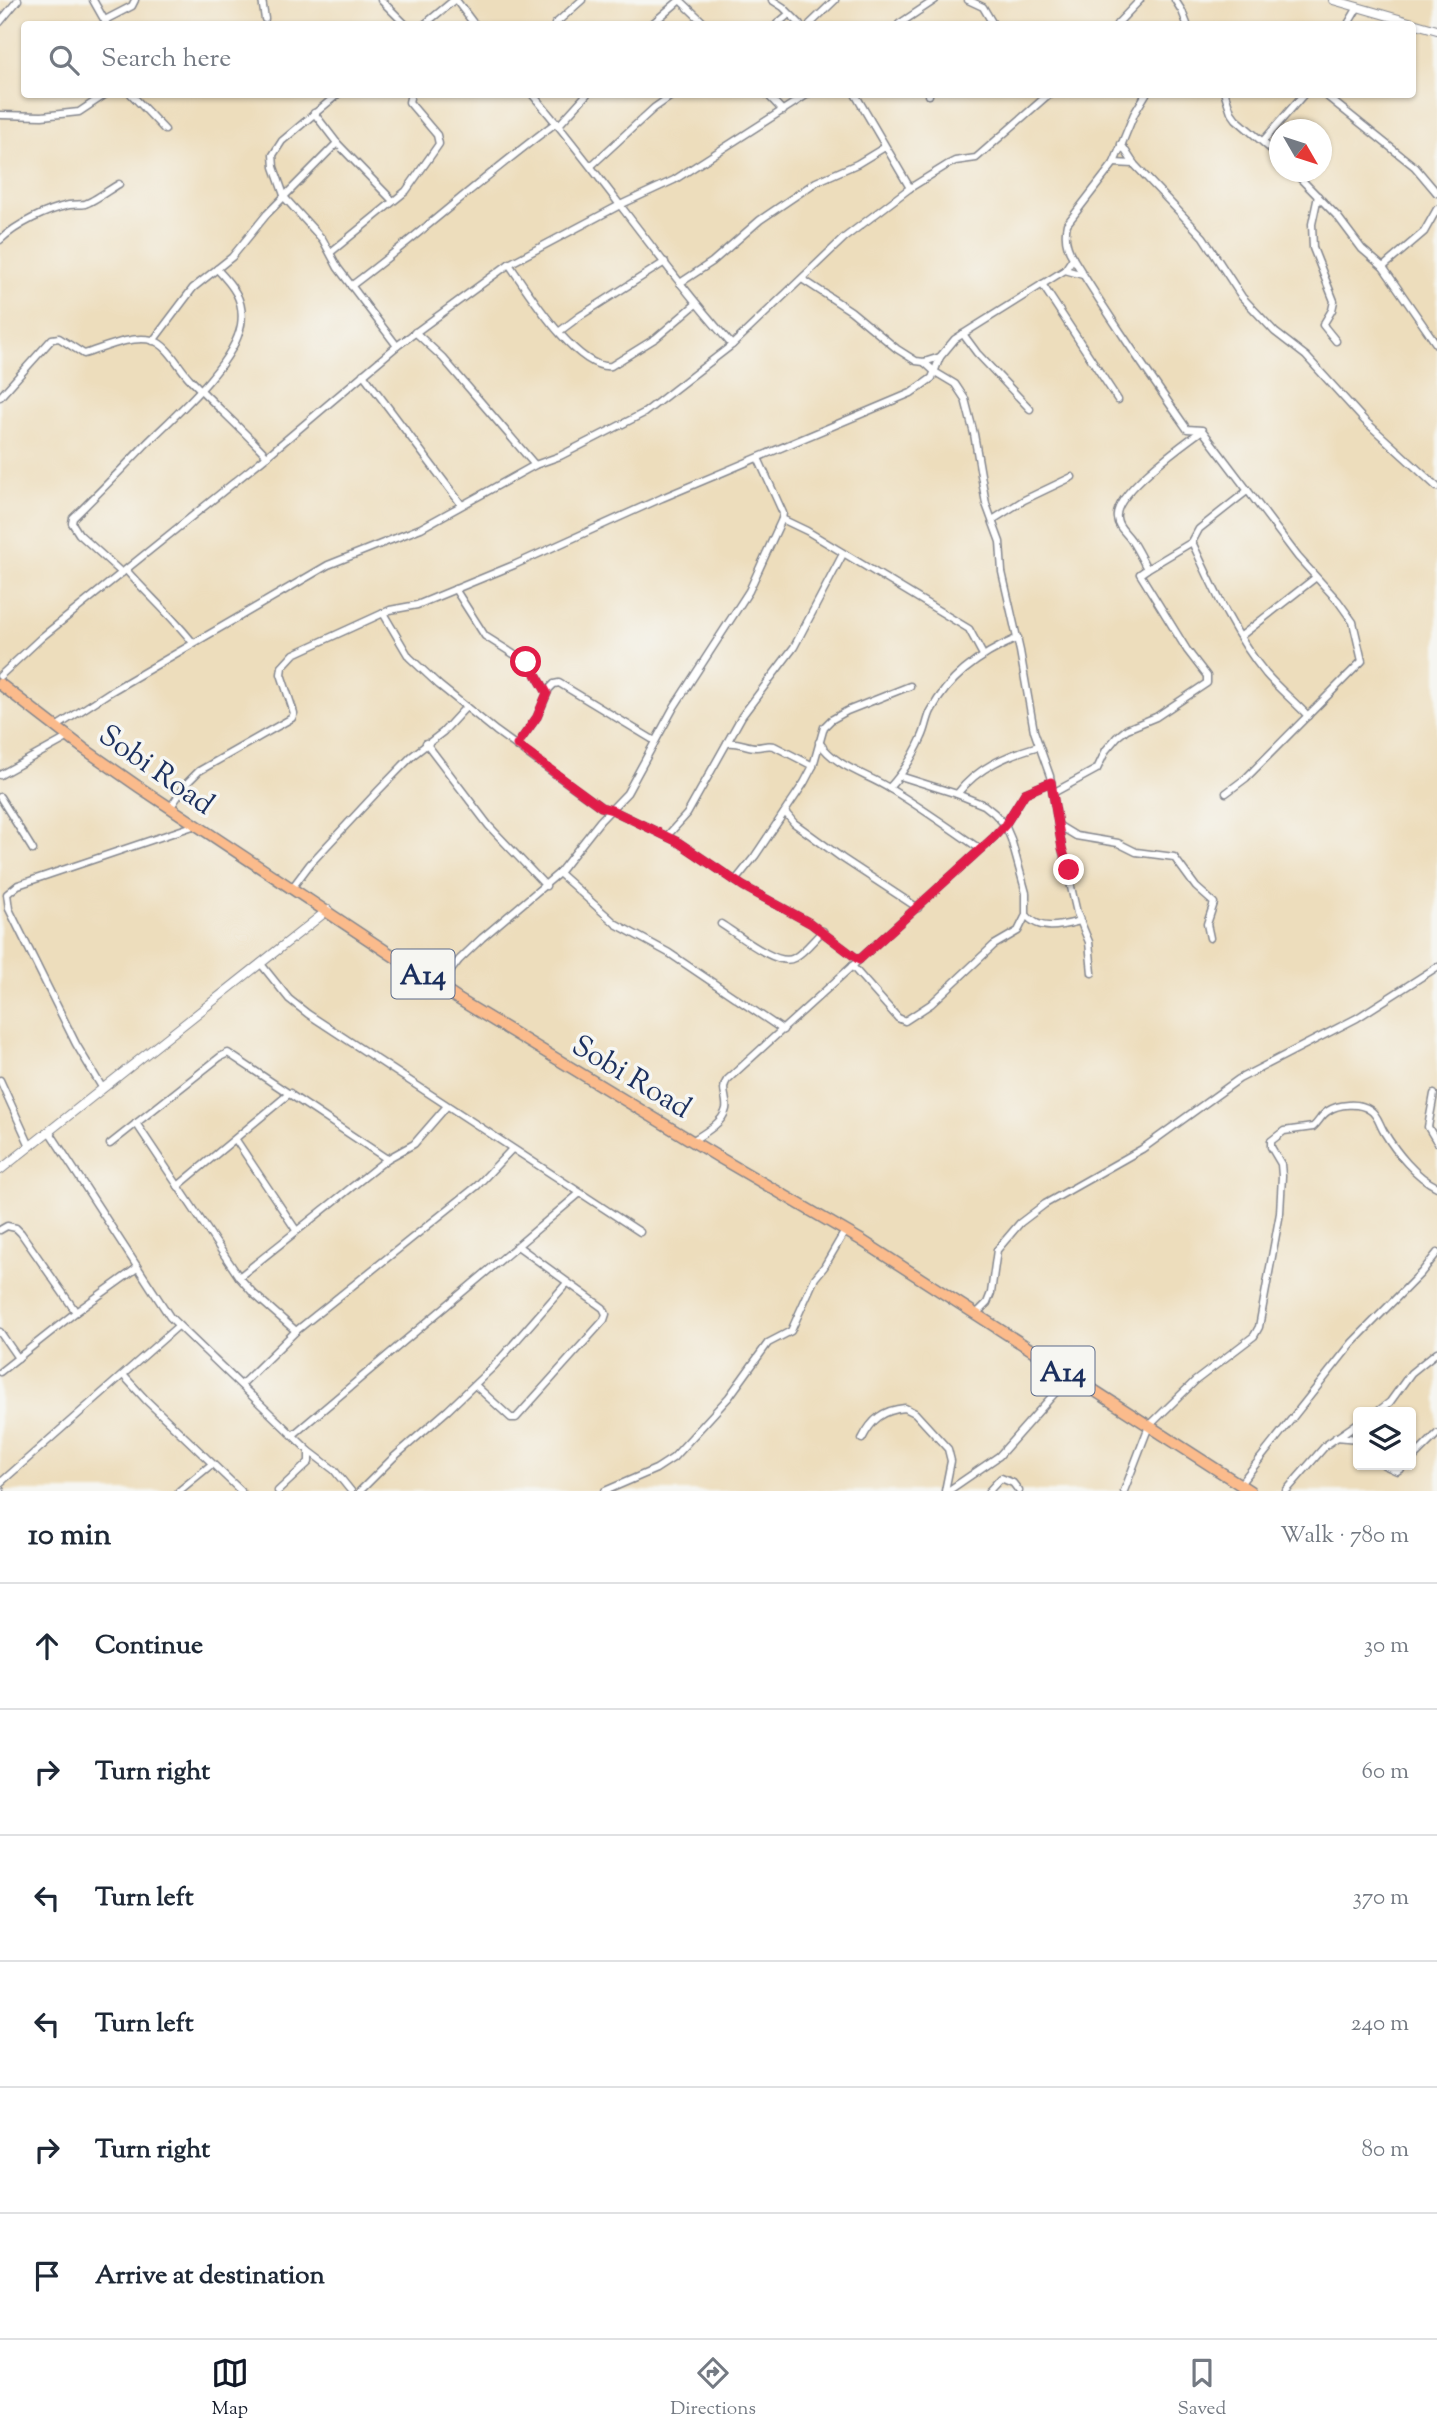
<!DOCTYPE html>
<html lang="en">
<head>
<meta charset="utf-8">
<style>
	body { margin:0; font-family:"Sorts Mill Goudy",serif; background:#f2f2f3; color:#1f2937 }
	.controls { position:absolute; right:21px; bottom:21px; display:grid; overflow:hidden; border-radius:7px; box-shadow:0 2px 5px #0004 }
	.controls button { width:63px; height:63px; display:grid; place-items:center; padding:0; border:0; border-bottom:2px solid #e0e1e3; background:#fff; color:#1f2937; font:35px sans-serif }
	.compass { position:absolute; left:1269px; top:119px; width:63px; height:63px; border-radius:50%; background:#fff; box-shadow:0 2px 5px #0004; rotate:129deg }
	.stop { position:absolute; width:21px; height:21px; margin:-16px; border:5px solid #e11d48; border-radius:50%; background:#fff }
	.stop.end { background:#e11d48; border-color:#fff; box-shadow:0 2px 7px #0008 }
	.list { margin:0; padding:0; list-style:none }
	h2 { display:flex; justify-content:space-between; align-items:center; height:91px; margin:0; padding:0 28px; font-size:30px }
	h2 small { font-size:23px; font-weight:400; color:#747a83 }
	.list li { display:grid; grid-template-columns:46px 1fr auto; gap:21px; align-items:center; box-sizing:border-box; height:126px; padding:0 28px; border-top:2px solid #e0e1e3 }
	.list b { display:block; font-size:26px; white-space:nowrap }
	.list em { font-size:23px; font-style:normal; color:#747a83 }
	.icon { flex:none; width:38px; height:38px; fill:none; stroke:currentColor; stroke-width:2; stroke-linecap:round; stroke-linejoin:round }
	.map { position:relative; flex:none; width:1437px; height:1491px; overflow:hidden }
	.search { position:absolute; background:#fff; box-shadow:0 2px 5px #0004; left:21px; right:21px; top:21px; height:77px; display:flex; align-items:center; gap:18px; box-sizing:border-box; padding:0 24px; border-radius:7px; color:#747a83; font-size:26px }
	.sheet { height:847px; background:#fff }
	nav { display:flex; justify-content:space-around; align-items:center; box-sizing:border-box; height:98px; border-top:2px solid #e0e1e3; background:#fff; font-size:19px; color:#747a83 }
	nav a { display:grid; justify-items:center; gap:4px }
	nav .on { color:#111827 }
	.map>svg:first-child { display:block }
</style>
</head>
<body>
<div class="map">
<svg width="1437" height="1491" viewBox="0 0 1437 1491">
	<rect width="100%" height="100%" fill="#f6f6f2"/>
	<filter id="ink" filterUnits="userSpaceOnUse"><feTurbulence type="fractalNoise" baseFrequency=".0143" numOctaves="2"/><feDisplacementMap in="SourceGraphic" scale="14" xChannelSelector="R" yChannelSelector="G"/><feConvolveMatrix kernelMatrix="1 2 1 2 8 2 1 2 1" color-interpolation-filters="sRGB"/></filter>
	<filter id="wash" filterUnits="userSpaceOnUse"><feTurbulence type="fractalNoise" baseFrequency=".00686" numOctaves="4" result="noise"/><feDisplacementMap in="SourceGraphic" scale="28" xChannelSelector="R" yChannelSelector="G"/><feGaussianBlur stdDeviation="1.57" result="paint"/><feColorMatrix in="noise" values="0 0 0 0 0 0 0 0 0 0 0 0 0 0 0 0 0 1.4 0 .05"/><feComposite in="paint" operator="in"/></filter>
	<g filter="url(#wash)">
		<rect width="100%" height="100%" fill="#edddbc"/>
	</g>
	<g filter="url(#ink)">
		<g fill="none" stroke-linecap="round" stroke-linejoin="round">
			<g stroke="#84868d" stroke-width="9">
				<g id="minor">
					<path d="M93,0L106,23"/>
					<path d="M262,0L265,19"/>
					<path d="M381,0L405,24"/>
					<path d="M456,0L474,24"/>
					<path d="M680,0L705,24"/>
					<path d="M772,0L783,7L800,24"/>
					<path d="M968,0L983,7L993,24"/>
					<path d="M1175,0L1182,11L1187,24"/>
					<path d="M105,20L132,6L135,0"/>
					<path d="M0,22L18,0"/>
					<path d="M425,24L454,0"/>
					<path d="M555,24L582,0"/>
					<path d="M652,24L680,0"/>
					<path d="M777,24L789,14"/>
					<path d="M810,24L835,0"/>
					<path d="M899,24L935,0"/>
					<path d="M1117,24L1140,0"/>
					<path d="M1348,24L1358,7"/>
					<path d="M131,94L165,130"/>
					<path d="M338,94L282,141L273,155L274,167L285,198L323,240L338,268L397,346"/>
					<path d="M532,94C602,176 661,265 732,345"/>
					<path d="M767,94L783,111"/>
					<path d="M855,94L910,188"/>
					<path d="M929,94V95"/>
					<path d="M1225,94L1231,112L1236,119L1280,157"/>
					<path d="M1324,94L1415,167L1437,193"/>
					<path d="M314,113L337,143L393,201"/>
					<path d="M0,115L42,116L79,112L106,94"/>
					<path d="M559,125L587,94"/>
					<path d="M1263,141L1304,94"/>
					<path d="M1121,144L1134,164L1203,237L1242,297L1275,332L1306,356L1364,420L1437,487"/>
					<path d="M1114,163L1134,164"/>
					<path d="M591,166L654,108L674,94"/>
					<path d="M1294,172L1338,217L1362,249L1383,267L1437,345"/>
					<path d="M1318,196L1312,224L1313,248L1334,301L1332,310L1323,325L1336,341"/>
					<path d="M0,240C17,224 46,210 69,205C75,204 80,205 85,204C93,202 110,189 119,184"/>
					<path d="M331,252L406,191L439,144L437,135L409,102L411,94"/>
					<path d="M1073,258C1109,317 1148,373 1187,429L1202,430L1298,557L1338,601L1353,622L1362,661L1246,778L1226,793"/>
					<path d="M509,264C527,290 577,371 611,366L656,338L696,304"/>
					<path d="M1383,267L1424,232L1437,209"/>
					<path d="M1065,270L1083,275"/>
					<path d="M802,279L851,311L897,349L916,361L924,362L940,357"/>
					<path d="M680,283L712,262L760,220L816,182L857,164L885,147"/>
					<path d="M1042,284L1118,400"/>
					<path d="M351,286C422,233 486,174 557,122"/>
					<path d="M560,331L580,316L665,262"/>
					<path d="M415,332L443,358L535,465"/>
					<path d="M963,334L977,353L1030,409"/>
					<path d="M153,341L193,288L232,257L267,214L337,143"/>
					<path d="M924,362L935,372L955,384L965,399L974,434L986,504L1000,542L1002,572L1020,651L1034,731L1050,776L1062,848L1077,913L1089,942L1092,973"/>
					<path d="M363,374L461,504"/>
					<path d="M0,397L52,339L59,338L84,354C104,348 131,335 152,340C169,345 178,367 190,379C215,405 242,429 267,456"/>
					<path d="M1247,491L1199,529L1192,542C1213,587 1234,635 1266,674C1279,689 1295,702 1308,716"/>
					<path d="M782,519L807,531L969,629L983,655"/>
					<path d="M994,519L1024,500L1072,477"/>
					<path d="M1147,569L1192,542"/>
					<path d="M126,570C148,595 173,617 193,643"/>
					<path d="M122,573L79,534L72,523L73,518C98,494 121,470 145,445C173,417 234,365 241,325C245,300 233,286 217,269"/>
					<path d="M455,589L485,636L526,662L533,669L547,693"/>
					<path d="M383,613L409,657L439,685L496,731L601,807L612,810L678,842L743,886L810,923L859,960"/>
					<path d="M1241,636L1315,578"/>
					<path d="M0,676L42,637L267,456L397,346L509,264L620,205L674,180L808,94"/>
					<path d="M56,727L110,692L328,565L421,528L535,465L560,456L644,413L732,345L844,238L910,188L947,165L955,161L976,158L1049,94"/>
					<path d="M819,742C836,768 868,774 892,790C922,808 951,829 980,849"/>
					<path d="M426,743L489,826L546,886"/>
					<path d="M727,743C739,741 746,747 756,747C763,747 767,744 774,746L813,766"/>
					<path d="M517,745L537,717L549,689L554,684L559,683L655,741"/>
					<path d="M0,775L69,737"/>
					<path d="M889,788C903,773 914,755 922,737C926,729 927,719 931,711C949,676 983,653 1018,638"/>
					<path d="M1053,793L1097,769L1106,750L1117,737L1127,729L1156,717L1207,683V676L1187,650L1140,574L1147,569C1142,559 1137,549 1131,540C1126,532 1118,528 1117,518C1113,494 1182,445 1201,431"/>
					<path d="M957,794C978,767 1007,755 1039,746"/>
					<path d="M0,797L33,850"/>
					<path d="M170,808L187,783L199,771L292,718L294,713L281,674L282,667L294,654L390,610L417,605L514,565L662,498L911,393L932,378L940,357L955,339L1065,270L1073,258C1066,247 1064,237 1067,224L1114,163L1134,114L1146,94"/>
					<path d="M785,812L794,823L842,858L918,908"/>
					<path d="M1058,825L1076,836L1118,843L1136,852L1174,857L1196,887L1214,903L1207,924L1210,938"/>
					<path d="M667,836L687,814L742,716L794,647L843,554"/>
					<path d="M559,873L616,924L669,953L783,1030"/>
					<path d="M735,881L755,856L804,783L813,766L824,727L831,720L847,711L910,686"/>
					<path d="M292,888L310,864L378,791L412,756L443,732L466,707"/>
					<path d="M1026,915C1040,932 1061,926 1080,921"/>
					<path d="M721,924C736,933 778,968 794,958C805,952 814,939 823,931"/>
					<path d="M261,964L289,999L308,1014L640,1232"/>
					<path d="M852,966L898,1018L905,1021L931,1004L994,945L1018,931L1026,915V893L1011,839L1005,825L994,813L984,805L957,794L900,776"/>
					<path d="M440,985L459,960L482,938L559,873L600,821L627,793L674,707L749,591L782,519L783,513L758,458"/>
					<path d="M0,1080L30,1146"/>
					<path d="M103,1089L76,1044L9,909L7,894L18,885L196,825"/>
					<path d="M1434,1094L1428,1127L1437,1142"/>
					<path d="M136,1123L239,1277L254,1294L296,1331"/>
					<path d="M49,1131L170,1317L309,1451V1462L278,1491"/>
					<path d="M236,1140L296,1230"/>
					<path d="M692,1141C703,1134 723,1123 726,1109C728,1098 720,1090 727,1080L994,837L1005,825L1025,793L1051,782"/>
					<path d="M110,1144L220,1057L228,1053L387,1159"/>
					<path d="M178,1186L290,1093"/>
					<path d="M0,1230L7,1226L16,1228L21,1233L76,1312"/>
					<path d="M239,1277L387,1159L414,1144L447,1106"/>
					<path d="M975,1315L987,1303L991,1293L997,1250L1020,1223L1045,1204L1142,1149L1239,1079L1357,1018L1437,967"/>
					<path d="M0,1332L18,1358"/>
					<path d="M0,1372L76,1312L137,1268"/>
					<path d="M124,1376L146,1400L241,1491"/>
					<path d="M241,1385L296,1331L477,1186L512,1149"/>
					<path d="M475,1385L511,1418H516L604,1320L606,1314L603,1308L519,1247"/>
					<path d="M1377,1412L1390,1402L1411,1373L1437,1352"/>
					<path d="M293,1435L580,1193"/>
					<path d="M1336,1437L1358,1439"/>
					<path d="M862,1439C872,1419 883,1410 905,1408L915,1413L948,1449L951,1461L945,1491"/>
					<path d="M309,1451L334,1470L351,1491"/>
					<path d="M1411,1460L1437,1434"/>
					<path d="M1384,1465L1397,1471L1406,1465"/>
					<path d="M0,1483L178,1326"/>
					<path d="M1240,1484L1352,1343L1421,1273L1437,1253"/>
					<path d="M0,1489L1,1491"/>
					<path d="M179,1491L212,1464"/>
					<path d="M360,1491L394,1457L448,1410L494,1366L567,1283"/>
					<path d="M605,1491L656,1469L673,1458L729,1397L768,1343L791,1331L815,1278L824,1267L845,1231"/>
					<path d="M948,1491L999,1456L1070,1376"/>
					<path d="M989,1491L1001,1478L1013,1483L1019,1491"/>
					<path d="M1124,1491L1149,1426L1195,1381L1254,1336L1259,1327L1280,1213L1282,1176L1281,1164L1271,1147V1141L1284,1131L1313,1127C1319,1122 1321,1115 1328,1111C1338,1104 1359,1102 1370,1110C1378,1115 1379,1124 1384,1132C1396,1152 1416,1177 1437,1187"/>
					<path d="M1286,1491L1326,1445L1358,1423"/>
				</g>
			</g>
			<g stroke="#84868d" stroke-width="10">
				<g id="tertiary">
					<path d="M1333,0L1437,30"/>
					<path d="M0,1170L328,910"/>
				</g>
			</g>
			<g stroke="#84868d" stroke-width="13">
				<path id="trunk" d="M0,684L83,748L139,787L458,999L720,1158L861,1240L1250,1491"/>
			</g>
			<use href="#minor" stroke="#fff" stroke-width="6"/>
			<use href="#tertiary" stroke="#fff" stroke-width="8"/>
			<use href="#trunk" stroke="#fbbb8c" stroke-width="10"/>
		</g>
	</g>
	<g fill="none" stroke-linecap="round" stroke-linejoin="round" filter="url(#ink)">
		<path stroke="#e11d48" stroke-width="9" d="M526,662L533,669L547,693L537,717L517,745L601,807L612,810L678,842L743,886L810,923L859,960L994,837L1005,825L1025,793L1051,782L1062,848L1069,870"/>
	</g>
	<g text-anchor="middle" stroke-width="7" stroke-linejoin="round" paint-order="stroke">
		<g fill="#f6f6f2" stroke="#5d6b8a" stroke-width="2">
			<rect x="391.5" y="949.5" width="63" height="49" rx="5"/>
			<rect x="1031.5" y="1346.5" width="63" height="49" rx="5"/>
		</g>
		<g font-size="28" font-weight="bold" fill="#1b2f5e">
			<text x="423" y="984">A14</text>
			<text x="1063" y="1381">A14</text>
		</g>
		<g font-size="30" fill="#1b2f5e" stroke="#f6f6f2">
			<text transform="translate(157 769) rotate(35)" y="10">Sobi Road</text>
			<text transform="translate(632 1076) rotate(31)" y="10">Sobi Road</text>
		</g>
	</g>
</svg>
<div class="controls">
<button><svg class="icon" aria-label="layers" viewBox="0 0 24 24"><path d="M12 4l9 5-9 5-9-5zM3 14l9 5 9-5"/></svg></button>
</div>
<svg class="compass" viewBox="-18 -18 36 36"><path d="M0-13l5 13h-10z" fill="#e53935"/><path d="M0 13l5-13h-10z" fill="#747a83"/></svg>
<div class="stop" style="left:526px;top:662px"></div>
<div class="stop end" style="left:1069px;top:870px"></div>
<div class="search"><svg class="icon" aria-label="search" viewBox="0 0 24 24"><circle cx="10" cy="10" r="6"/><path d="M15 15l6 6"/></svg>Search here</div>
</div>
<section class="sheet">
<h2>10 min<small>Walk · 780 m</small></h2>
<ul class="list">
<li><svg class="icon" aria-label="ahead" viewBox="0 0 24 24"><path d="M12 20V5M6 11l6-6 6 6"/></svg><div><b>Continue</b></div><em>30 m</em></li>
<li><svg class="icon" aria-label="right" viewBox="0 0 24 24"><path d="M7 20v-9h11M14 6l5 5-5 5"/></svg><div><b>Turn right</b></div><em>60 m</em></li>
<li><svg class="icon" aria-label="left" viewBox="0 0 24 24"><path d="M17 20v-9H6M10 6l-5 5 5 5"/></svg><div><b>Turn left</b></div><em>370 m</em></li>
<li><svg class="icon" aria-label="left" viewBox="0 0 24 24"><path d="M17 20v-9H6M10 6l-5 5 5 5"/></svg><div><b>Turn left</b></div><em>240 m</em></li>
<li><svg class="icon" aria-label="right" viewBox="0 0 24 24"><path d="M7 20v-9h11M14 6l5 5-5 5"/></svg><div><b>Turn right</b></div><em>80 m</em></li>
<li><svg class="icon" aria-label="arrive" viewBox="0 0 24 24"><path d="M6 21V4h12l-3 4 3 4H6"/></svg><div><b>Arrive at destination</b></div></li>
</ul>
</section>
<nav>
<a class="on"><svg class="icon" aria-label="map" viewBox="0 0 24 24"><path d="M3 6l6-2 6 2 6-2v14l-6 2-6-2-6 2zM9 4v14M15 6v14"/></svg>Map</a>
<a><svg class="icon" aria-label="directions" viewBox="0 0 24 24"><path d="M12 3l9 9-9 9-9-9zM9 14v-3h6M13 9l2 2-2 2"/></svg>Directions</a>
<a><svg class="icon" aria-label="saved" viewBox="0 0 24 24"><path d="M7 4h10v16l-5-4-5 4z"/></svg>Saved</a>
</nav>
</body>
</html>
